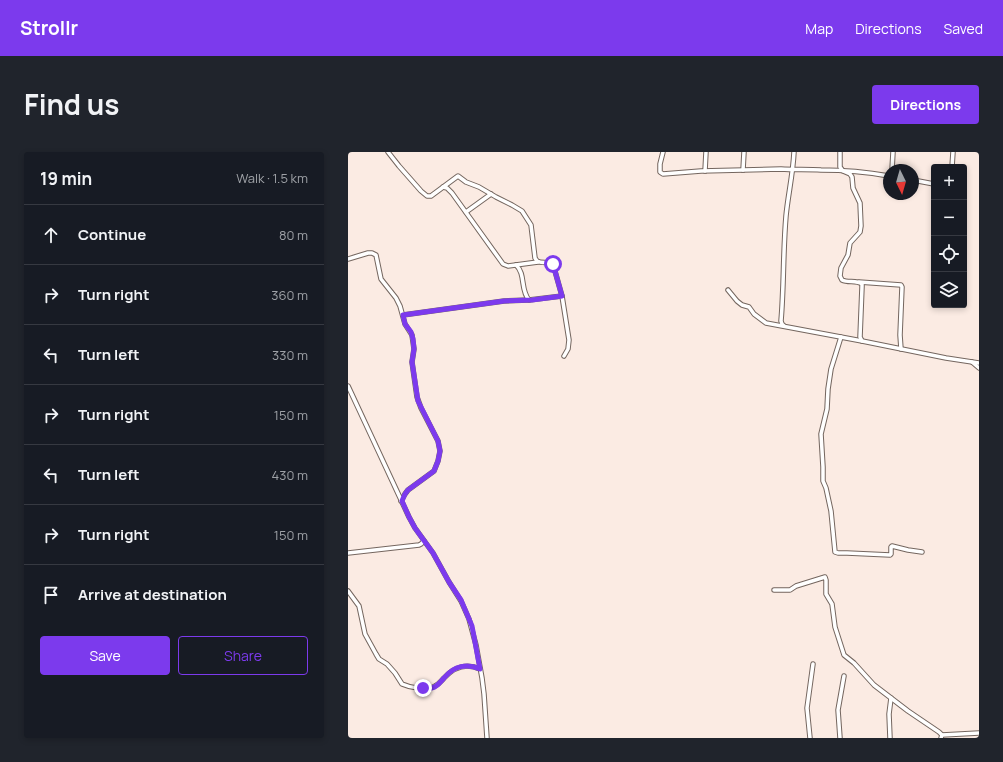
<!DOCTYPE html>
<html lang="en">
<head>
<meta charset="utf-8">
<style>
	body { margin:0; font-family:Manrope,sans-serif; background:#20242c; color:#f1f3f6 }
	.controls { position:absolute; right:12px; top:12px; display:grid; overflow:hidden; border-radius:4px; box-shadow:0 2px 6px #0003 }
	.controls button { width:36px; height:36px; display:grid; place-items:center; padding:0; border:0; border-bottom:1px solid #363941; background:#171b24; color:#f1f3f6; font:20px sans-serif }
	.compass { position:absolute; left:535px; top:12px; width:36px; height:36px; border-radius:50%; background:#171b24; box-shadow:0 2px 6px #0003; rotate:175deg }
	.stop { position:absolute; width:12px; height:12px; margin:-9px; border:3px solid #7c3aed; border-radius:50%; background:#fff }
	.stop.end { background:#7c3aed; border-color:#fff; box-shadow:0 1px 4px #0008 }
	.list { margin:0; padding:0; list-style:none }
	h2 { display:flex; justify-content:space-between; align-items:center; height:52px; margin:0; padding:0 16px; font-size:17px }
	h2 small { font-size:13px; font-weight:400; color:#9ea1a6 }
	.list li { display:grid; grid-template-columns:26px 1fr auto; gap:12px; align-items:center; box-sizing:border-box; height:60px; padding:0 16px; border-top:1px solid #363941 }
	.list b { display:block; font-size:15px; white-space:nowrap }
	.list em { font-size:13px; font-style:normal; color:#9ea1a6 }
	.actions { display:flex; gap:8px; padding:12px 16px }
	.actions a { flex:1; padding:9px 0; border:1px solid #7c3aed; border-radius:4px; text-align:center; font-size:14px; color:#7c3aed }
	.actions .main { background:#7c3aed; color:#fff }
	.icon { flex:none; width:22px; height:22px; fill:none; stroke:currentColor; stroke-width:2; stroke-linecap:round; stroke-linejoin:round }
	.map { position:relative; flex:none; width:631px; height:586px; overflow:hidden; border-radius:4px }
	header { display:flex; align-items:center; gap:24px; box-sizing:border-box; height:56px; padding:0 20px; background:#7c3aed; color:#fff }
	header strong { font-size:19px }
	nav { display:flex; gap:22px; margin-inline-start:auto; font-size:14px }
	.intro { display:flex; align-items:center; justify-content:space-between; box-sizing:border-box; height:96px; padding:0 24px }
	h1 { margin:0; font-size:28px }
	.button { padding:10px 18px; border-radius:4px; background:#7c3aed; color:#fff; font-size:14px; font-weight:700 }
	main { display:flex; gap:24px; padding:0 24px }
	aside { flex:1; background:#171b24; border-radius:4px; box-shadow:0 2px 6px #0003 }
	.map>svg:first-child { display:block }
</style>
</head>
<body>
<header>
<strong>Strollr</strong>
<nav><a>Map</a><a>Directions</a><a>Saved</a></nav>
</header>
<div class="intro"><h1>Find us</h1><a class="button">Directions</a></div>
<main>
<aside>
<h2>19 min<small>Walk · 1.5 km</small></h2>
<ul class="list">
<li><svg class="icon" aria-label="ahead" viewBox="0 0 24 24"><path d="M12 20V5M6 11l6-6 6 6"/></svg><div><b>Continue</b></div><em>80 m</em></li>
<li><svg class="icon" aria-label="right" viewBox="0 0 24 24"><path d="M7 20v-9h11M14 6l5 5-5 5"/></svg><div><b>Turn right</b></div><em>360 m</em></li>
<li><svg class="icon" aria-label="left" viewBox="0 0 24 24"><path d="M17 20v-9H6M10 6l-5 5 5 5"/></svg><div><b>Turn left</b></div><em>330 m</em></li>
<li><svg class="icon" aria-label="right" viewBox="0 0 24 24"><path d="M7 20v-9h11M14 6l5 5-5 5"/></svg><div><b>Turn right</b></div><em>150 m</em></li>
<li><svg class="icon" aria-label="left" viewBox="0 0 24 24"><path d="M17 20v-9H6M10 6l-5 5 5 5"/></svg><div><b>Turn left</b></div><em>430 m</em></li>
<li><svg class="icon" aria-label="right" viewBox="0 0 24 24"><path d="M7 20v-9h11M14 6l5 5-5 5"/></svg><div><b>Turn right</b></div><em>150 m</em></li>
<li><svg class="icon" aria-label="arrive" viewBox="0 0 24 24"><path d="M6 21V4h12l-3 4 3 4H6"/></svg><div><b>Arrive at destination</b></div></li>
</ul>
<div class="actions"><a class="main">Save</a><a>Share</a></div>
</aside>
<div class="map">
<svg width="631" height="586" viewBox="0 0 631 586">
	<rect width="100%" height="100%" fill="#fbebe3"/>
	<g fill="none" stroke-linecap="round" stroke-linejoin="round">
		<g stroke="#74665f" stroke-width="5.5">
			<g id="street">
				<path d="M40,0L51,14L73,39L79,44H83L110,24L118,30L131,35L148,45L164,53L174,59L183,73L187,106L189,109C194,112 200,109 205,112L214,144L221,188L220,197L216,204"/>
				<path d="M315,0L312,12V20L315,22L353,19L433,17C446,18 460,17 473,18C496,18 519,20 541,24"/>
				<path d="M492,0V15L495,19L502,22L504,25L505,36L512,51L513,74L512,80L502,91L500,103L493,116L492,124L494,128C500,131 508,128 514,132V135L512,185L514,189"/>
				<path d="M604,15L605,0"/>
				<path d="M395,18L396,0"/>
				<path d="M544,18L545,0"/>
				<path d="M357,19L358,0"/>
				<path d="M565,28L586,32"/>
				<path d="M95,35L99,36L104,41L155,112L160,114L190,110"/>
				<path d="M118,60L143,42"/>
				<path d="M0,107L20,101H24L28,103L33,127L48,146L52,154L57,172L64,183L66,197L64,210L69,245L73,256L90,289L92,299L90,309L86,319L60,338L57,342L53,349"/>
				<path d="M168,113C178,122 172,138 181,148L214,144"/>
				<path d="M511,130L553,133L554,135L552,183L553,197"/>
				<path d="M380,138L389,149L394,153L401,155L406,162L418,171L514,189L598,206L631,211"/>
				<path d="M55,163L156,149L181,148"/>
				<path d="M436,174L434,172L433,169C436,134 435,99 438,64C440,43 445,22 446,0"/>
				<path d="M493,185L483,217L480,237L479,257L473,282L475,315V329L478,336L483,359L487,400L490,401H499L542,403L543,402V395L544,394L560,398L574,400"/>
				<path d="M624,210L631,216"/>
				<path d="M0,234L61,365L67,376L85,401L101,430L113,449L121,467L128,493L134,526L136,542L139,586"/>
				<path d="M0,401L71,393L73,392L76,389"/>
				<path d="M426,438H442L448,434L477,425L478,428V442L484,452L487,475L496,503L506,511L526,533L560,559L591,580L594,583L593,586"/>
				<path d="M0,439L11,454L17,482L28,502L31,507L39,512L47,521L54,532C63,536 79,539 87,534C91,532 93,529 96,526C106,515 119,511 132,517"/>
				<path d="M594,583L631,581"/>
				<path d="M462,586L459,556L465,512"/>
				<path d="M492,586L490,558L496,524"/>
				<path d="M542,586L541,562L543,546"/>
			</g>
		</g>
		<use href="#street" stroke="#fff" stroke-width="3.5"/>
	</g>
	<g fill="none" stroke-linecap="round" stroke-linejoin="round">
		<path stroke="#7c3aed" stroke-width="5" d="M75,536C79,537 84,537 88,534C91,532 94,528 97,525C106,514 119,511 132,517L124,474L113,448L101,430L85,401L67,376L61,365L54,349L57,342L60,338L86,319L90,309L92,299L90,289L70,249L64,210L66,197L65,187L63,180L57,172L55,163L156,149L184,148L214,144L205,112"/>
	</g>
</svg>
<div class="controls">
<button>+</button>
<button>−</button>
<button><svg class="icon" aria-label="locate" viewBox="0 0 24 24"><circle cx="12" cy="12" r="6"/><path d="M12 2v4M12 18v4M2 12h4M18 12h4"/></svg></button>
<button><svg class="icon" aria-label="layers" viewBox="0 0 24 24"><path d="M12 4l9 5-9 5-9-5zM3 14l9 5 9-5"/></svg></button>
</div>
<svg class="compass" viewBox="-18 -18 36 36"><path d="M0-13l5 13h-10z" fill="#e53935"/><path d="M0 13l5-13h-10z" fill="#9ea1a6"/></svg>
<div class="stop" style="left:205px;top:112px"></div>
<div class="stop end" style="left:75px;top:536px"></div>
</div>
</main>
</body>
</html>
